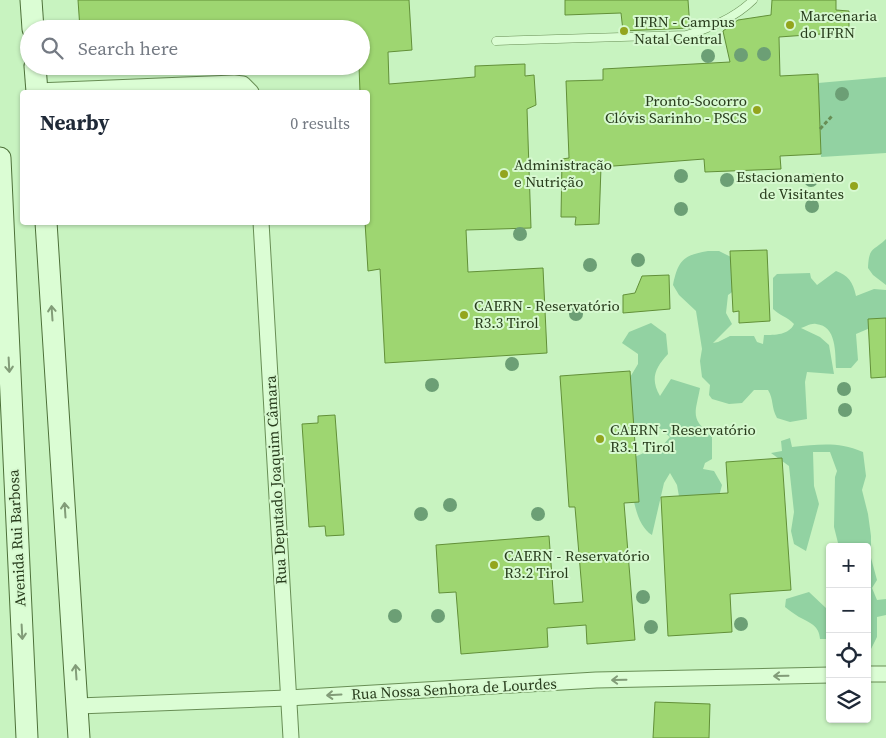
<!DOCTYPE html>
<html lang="en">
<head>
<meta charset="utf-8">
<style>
	body { margin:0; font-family:"Source Serif 4",serif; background:#f6f6f7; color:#1f2937 }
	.controls { position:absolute; right:15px; bottom:15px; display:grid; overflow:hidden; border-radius:5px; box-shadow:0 1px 4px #0004 }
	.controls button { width:45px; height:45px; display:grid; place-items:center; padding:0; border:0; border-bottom:1px solid #e0e1e3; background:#fff; color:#1f2937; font:25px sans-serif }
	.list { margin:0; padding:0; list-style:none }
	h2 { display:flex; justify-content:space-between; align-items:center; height:65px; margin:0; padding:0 20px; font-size:21px }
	h2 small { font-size:16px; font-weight:400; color:#747a83 }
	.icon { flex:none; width:28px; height:28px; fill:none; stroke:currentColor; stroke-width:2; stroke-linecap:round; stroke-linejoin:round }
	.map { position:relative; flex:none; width:886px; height:738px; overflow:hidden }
	.search { position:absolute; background:#fff; box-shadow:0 1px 4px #0004; left:20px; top:20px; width:350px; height:55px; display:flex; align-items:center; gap:12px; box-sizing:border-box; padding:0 18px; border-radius:28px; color:#747a83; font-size:19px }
	.panel { position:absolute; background:#fff; box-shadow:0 1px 4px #0004; left:20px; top:90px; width:350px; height:135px; border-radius:5px }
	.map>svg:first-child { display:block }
</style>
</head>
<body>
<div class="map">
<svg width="886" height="738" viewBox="0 0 886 738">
	<rect width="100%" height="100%" fill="#c8f3c0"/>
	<g fill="#92d2a2">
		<path d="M886,77V153L821,157L818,83Z"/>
		<path d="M886,239V285L873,275L868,268C869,246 873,252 886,239Z"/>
		<path d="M708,251H719L735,259L738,288L728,295L726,313L732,324L713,343L718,342L730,336H754L757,342L763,344L764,335C775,335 789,335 794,324C788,317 780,316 773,309V278L777,274L810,273L811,278L817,285L836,271C848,275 853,282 856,296L874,289L886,290V319L877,325L856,334L858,360L851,368H836C835,353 837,326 816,324C811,323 805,327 801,328L820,337L829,345L834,374L807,372L805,382L807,419L790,422L777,418C771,407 774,400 768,390H754L742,403L729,404L712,399L709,395L710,385L702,377L700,361L702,349L696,311L679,295L673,285C678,261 683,255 708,251Z"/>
		<path d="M651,323L666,334L668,354C655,368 650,379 660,396L671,379L700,388C695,415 690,417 712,437V459L705,463L703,469L714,471L722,485L718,500L680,502L677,485L670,473L664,483L652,535C632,523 631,481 630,459L664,444L670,437L657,426L642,428L623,418L626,384L638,364V354L622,343L629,332Z"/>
		<path d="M790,438L792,447C819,445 836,441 863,452L866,476L862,490L868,514L871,536V558L877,580L872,588L877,600L886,599V615L877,617V637L871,649L867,648V547H839L834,527L835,477L837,471L830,452H813L814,486L819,504L806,551L794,544L791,531L794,512L789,466L771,453L782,451L781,441Z"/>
		<path d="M809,592L827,609L830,608V631L826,633V639H820C819,625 810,623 799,617C794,614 789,610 785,607L786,599Z"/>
	</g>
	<g fill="#9ed671" stroke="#629038">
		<path d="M78,0H409L412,50L388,52L389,84L475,77V66L525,64V76L534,75L536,105L527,109L531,228L466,230L468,272L543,268L547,353L385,363L380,269L368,271L365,222H368V92H360L359,66H361V29H80Z"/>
		<path d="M565,0H688L690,28L623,31L621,13L565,15Z"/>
		<path d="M772,0H836V10L849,11V32L779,37L780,76L818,74L821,154L780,156L781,169L705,172L704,159L601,167L599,224L575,225L576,217H561L562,159L569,158L566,81L603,80V69L730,62L723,31L738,20L771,15Z"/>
		<path d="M767,250L770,321L739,323V311L733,312L730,251Z"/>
		<path d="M669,275L670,309L623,313V295L635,293L642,276Z"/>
		<path d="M886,318V377L871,378L868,319Z"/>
		<path d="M630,371L639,502L624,503L635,640L587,644L586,625L547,628L548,647L461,654L456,592L439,593L436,545L549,536L554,604L583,602L575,507H569L560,376Z"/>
		<path d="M335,415L344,535L326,536L325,526L309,527L302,424L318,423V416Z"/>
		<path d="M782,458L791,590L730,594L732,632L668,636L661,497L728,493L726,462Z"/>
		<path d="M655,702L710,704L709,738H653Z"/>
	</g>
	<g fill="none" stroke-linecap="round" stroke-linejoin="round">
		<g stroke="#688e55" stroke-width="9">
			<path id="lane" d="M496,41L686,35C709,29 736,17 753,0"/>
		</g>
		<g stroke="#688e55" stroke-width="17">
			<g id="street">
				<path d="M37,91L234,83L243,84L251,92"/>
				<path d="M261,222L291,738"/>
				<path d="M867,674H886"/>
				<path d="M78,706L288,698L596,680L830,675"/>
			</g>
		</g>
		<g stroke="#4d7039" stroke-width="23">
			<g id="secondary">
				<path d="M31,0L33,29"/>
				<path d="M35,66L37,92"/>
				<path d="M0,158L27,738"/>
				<path d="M46,222L79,738"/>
			</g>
		</g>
		<path stroke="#688e55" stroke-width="3" stroke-dasharray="4 2.5" stroke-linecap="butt" d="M820,129L832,116"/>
		<use href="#lane" stroke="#dbfdd4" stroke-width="8"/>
		<use href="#street" stroke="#dbfdd4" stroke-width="15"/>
		<use href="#secondary" stroke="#dbfdd4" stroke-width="21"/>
	</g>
	<g fill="#6c9f75">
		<circle cx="764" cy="54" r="7"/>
		<circle cx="741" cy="55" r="7"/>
		<circle cx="708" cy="56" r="7"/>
		<circle cx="842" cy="94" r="7"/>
		<circle cx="681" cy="176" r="7"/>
		<circle cx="727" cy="180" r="7"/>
		<circle cx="811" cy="180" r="7"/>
		<circle cx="812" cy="206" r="7"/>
		<circle cx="681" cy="209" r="7"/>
		<circle cx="520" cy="234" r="7"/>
		<circle cx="638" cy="260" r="7"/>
		<circle cx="590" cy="265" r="7"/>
		<circle cx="576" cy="314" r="7"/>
		<circle cx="512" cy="364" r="7"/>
		<circle cx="432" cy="385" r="7"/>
		<circle cx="844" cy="389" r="7"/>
		<circle cx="845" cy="410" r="7"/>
		<circle cx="450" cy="505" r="7"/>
		<circle cx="421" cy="514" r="7"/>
		<circle cx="538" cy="514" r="7"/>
		<circle cx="643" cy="597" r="7"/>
		<circle cx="395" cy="616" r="7"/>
		<circle cx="438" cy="616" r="7"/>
		<circle cx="741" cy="624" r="7"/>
		<circle cx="651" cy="627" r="7"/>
	</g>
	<defs><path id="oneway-shaft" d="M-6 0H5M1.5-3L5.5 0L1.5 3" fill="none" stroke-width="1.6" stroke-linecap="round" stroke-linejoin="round" transform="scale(1.25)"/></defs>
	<g stroke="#829c78">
		<use href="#oneway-shaft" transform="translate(52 313) rotate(-94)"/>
		<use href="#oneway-shaft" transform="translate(9 365) rotate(87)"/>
		<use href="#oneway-shaft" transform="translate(65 510) rotate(-94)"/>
		<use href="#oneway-shaft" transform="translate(22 632) rotate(87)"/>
		<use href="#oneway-shaft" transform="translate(76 672) rotate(-94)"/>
		<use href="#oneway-shaft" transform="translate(781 676) rotate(179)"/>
		<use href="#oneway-shaft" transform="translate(619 680) rotate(179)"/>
		<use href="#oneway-shaft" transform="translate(334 695) rotate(177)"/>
	</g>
	<g fill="#93a51e" stroke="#d7f9d0" stroke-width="2">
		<circle cx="790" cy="25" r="5"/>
		<circle cx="624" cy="31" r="5"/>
		<circle cx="757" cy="110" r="5"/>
		<circle cx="504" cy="174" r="5"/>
		<circle cx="854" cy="186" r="5"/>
		<circle cx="464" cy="315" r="5"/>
		<circle cx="600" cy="439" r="5"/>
		<circle cx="494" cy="565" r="5"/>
	</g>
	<g text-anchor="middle" stroke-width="4" stroke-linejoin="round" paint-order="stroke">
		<g font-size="15" fill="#283c1c" stroke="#d7f9d0" text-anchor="start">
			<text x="800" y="21">Marcenaria<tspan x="800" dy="17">do IFRN</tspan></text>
			<text x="634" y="27">IFRN - Campus<tspan x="634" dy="17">Natal Central</tspan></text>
			<text x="747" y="106" text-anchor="end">Pronto-Socorro<tspan x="747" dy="17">Clóvis Sarinho - PSCS</tspan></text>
			<text x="514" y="170">Administração<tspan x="514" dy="17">e Nutrição</tspan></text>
			<text x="844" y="182" text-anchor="end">Estacionamento<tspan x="844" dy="17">de Visitantes</tspan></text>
			<text x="474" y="311">CAERN - Reservatório<tspan x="474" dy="17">R3.3 Tirol</tspan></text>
			<text x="610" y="435">CAERN - Reservatório<tspan x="610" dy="17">R3.1 Tirol</tspan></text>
			<text x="504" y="561">CAERN - Reservatório<tspan x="504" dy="17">R3.2 Tirol</tspan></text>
		</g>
		<g font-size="15" fill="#283c1c" stroke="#d7f9d0">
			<text transform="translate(276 480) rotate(-93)" y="5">Rua Deputado Joaquim Câmara</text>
			<text transform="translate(17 538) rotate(-93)" y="5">Avenida Rui Barbosa</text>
			<text transform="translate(454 689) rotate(-3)" y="5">Rua Nossa Senhora de Lourdes</text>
		</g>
	</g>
</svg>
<div class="controls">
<button>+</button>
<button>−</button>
<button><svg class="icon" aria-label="locate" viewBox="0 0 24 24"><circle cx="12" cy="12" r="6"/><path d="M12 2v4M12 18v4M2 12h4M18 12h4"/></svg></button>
<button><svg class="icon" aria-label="layers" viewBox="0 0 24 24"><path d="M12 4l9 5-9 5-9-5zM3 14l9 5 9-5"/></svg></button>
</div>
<div class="search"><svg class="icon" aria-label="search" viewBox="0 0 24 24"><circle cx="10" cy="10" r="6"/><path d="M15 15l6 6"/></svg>Search here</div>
<section class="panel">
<h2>Nearby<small>0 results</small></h2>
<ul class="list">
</ul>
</section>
</div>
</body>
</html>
